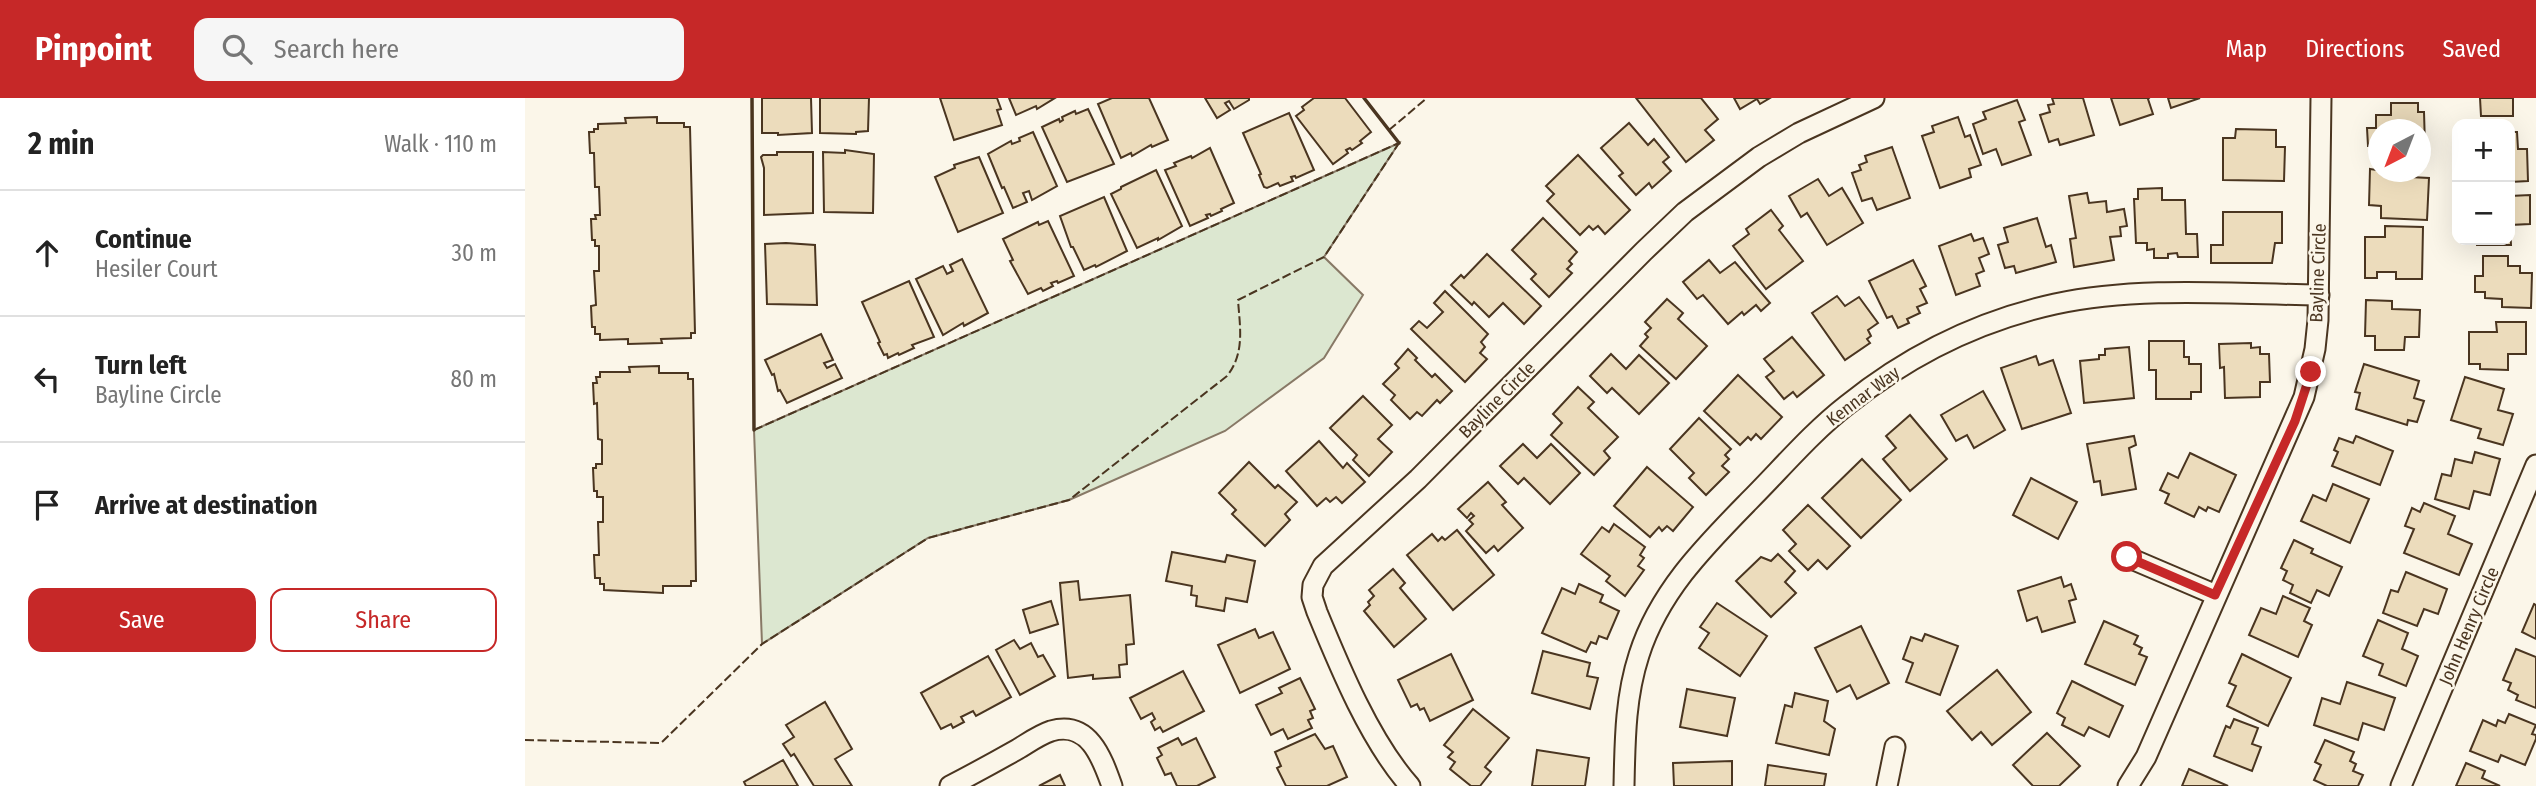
<!DOCTYPE html>
<html lang="en">
<head>
<meta charset="utf-8">
<style>
	body { margin:0; font-family:"Fira Sans Condensed",sans-serif; background:#f6f6f6; color:#222 }
	.controls { position:absolute; right:21px; top:21px; display:grid; overflow:hidden; border-radius:14px; box-shadow:0 7px 28px #0002 }
	.controls button { width:63px; height:63px; display:grid; place-items:center; padding:0; border:0; border-bottom:2px solid #e0e0e0; background:#fff; color:#222; font:35px sans-serif }
	.compass { position:absolute; left:1843px; top:21px; width:63px; height:63px; border-radius:50%; background:#fff; box-shadow:0 7px 28px #0002; rotate:222deg }
	.stop { position:absolute; width:21px; height:21px; margin:-16px; border:5px solid #c62828; border-radius:50%; background:#fff }
	.stop.end { background:#c62828; border-color:#fff; box-shadow:0 2px 7px #0008 }
	.list { margin:0; padding:0; list-style:none }
	h2 { display:flex; justify-content:space-between; align-items:center; height:91px; margin:0; padding:0 28px; font-size:30px }
	h2 small { font-size:23px; font-weight:400; color:#767676 }
	.list li { display:grid; grid-template-columns:46px 1fr auto; gap:21px; align-items:center; box-sizing:border-box; height:126px; padding:0 28px; border-top:2px solid #e0e0e0 }
	.list b { display:block; font-size:26px; white-space:nowrap }
	.list p { margin:0; font-size:23px; white-space:nowrap; color:#767676 }
	.list em { font-size:23px; font-style:normal; color:#767676 }
	.actions { display:flex; gap:14px; padding:21px 28px }
	.actions a { flex:1; padding:16px 0; border:2px solid #c62828; border-radius:14px; text-align:center; font-size:24px; color:#c62828 }
	.actions .main { background:#c62828; color:#fff }
	.icon { flex:none; width:38px; height:38px; fill:none; stroke:currentColor; stroke-width:2; stroke-linecap:round; stroke-linejoin:round }
	.map { position:relative; flex:none; width:2011px; height:688px; overflow:hidden }
	header { display:flex; align-items:center; gap:42px; box-sizing:border-box; height:98px; padding:0 35px; background:#c62828; color:#fff }
	header strong { font-size:33px }
	nav { display:flex; gap:38px; margin-inline-start:auto; font-size:24px }
	.search { width:490px; height:63px; background:#f6f6f6; display:flex; align-items:center; gap:18px; box-sizing:border-box; padding:0 24px; border-radius:14px; color:#767676; font-size:26px }
	main { display:flex }
	aside { flex:1; background:#fff }
	.map>svg:first-child { display:block }
</style>
</head>
<body>
<header>
<strong>Pinpoint</strong>
<div class="search"><svg class="icon" aria-label="search" viewBox="0 0 24 24"><circle cx="10" cy="10" r="6"/><path d="M15 15l6 6"/></svg>Search here</div>
<nav><a>Map</a><a>Directions</a><a>Saved</a></nav>
</header>
<main>
<aside>
<h2>2 min<small>Walk · 110 m</small></h2>
<ul class="list">
<li><svg class="icon" aria-label="ahead" viewBox="0 0 24 24"><path d="M12 20V5M6 11l6-6 6 6"/></svg><div><b>Continue</b><p>Hesiler Court</p></div><em>30 m</em></li>
<li><svg class="icon" aria-label="left" viewBox="0 0 24 24"><path d="M17 20v-9H6M10 6l-5 5 5 5"/></svg><div><b>Turn left</b><p>Bayline Circle</p></div><em>80 m</em></li>
<li><svg class="icon" aria-label="arrive" viewBox="0 0 24 24"><path d="M6 21V4h12l-3 4 3 4H6"/></svg><div><b>Arrive at destination</b></div></li>
</ul>
<div class="actions"><a class="main">Save</a><a>Share</a></div>
</aside>
<div class="map">
<svg width="2011" height="688" viewBox="0 0 2011 688">
	<rect width="100%" height="100%" fill="#fbf6e9"/>
	<path fill="#dce7d0" stroke="#887966" stroke-width="2" d="M874,45L799,159L838,197L799,260L700,333L544,402L403,440L237,546L229,332Z"/>
	<g fill="#ecdcbc" stroke="#4a3520" stroke-width="2">
		<path d="M237,0H286L287,35L253,37V35H237Z"/>
		<path d="M295,0H344L343,33L331,34V36L295,35Z"/>
		<path d="M415,0H472L476,11L472,12L477,27L429,42Z"/>
		<path d="M484,0H530L512,11L511,8L491,17Z"/>
		<path d="M587,0H624L643,42L627,49L626,47L607,58L606,55L596,60L573,6Z"/>
		<path d="M680,0H724V2L709,11L704,3L700,5L705,12L692,20Z"/>
		<path d="M789,0H820L846,34L835,43L837,45L827,52L825,50L821,52L823,55L808,66L771,18L779,12L777,9Z"/>
		<path d="M1111,0H1176L1193,21L1180,32L1189,42L1161,64Z"/>
		<path d="M1209,0H1245L1235,6L1232,1L1215,11Z"/>
		<path d="M1527,0H1558L1569,37L1535,47L1533,41L1524,44L1515,17L1525,14L1523,7L1529,6Z"/>
		<path d="M1586,0H1624L1623,1L1628,16L1595,27Z"/>
		<path d="M1643,0H1675L1646,10Z"/>
		<path d="M1955,0H1988V18H1956Z"/>
		<path d="M1492,2L1500,22L1494,24L1506,57L1477,67L1471,51L1458,56L1448,26L1461,21L1458,14Z"/>
		<path d="M1866,5H1893V14H1899L1900,48H1896V32H1854V48H1843L1842,30H1851V17H1866Z"/>
		<path d="M563,11L589,66L542,84L517,29L534,21L535,24L538,22L537,19L550,13L551,16Z"/>
		<path d="M764,15L789,72L771,80L770,78L766,79L768,83L755,88L753,85L742,90L739,89L734,77L736,76L718,35Z"/>
		<path d="M132,19V25H159V29H165L170,235H166V240L136,241L137,245L103,246V241L75,242V236H70V229H67L66,208L71,207L69,173H74V148H70V142H67L66,121H71L70,117H75L74,89H70L69,55H65L64,34H69V31H73V26L101,25L100,20Z"/>
		<path d="M1433,19L1440,39L1445,37L1456,67L1444,71L1446,79L1415,90L1397,38L1409,34L1407,28Z"/>
		<path d="M1104,25L1123,47L1129,41L1144,59L1138,64L1146,73L1127,90L1124,85L1111,97L1094,78L1098,75L1076,50Z"/>
		<path d="M1711,31L1751,32V49H1760L1759,83L1698,82V40H1710Z"/>
		<path d="M508,34L532,88L507,102L504,93L498,95L502,104L488,110L479,89L477,90L463,56L486,43L487,46L495,43L494,40Z"/>
		<path d="M1985,34H1992L1993,51H2002L2003,83L1985,84Z"/>
		<path d="M1367,49L1385,100L1352,112L1347,100L1337,103L1327,75L1336,72L1334,67L1342,64L1340,58Z"/>
		<path d="M685,50L709,105L696,111L697,113L686,118L685,116L681,117L683,120L665,128L640,72L651,68L649,65L666,58L667,60Z"/>
		<path d="M320,52L349,56L348,115L299,114L298,54L320,55Z"/>
		<path d="M252,54H288V115L239,117V70L236,59L238,57H252Z"/>
		<path d="M1053,57L1105,112L1080,136L1073,128L1068,132L1064,128L1055,137L1022,103L1029,96L1021,88Z"/>
		<path d="M454,59L478,115L433,134L410,79L430,70L429,67Z"/>
		<path d="M1845,71L1865,74V78L1904,80L1902,122L1856,120V108L1844,107Z"/>
		<path d="M631,72L657,128L633,142V140L612,150L586,96L596,91V89Z"/>
		<path d="M1293,81L1304,98L1317,90L1338,125L1302,147L1282,115L1276,119L1264,98Z"/>
		<path d="M1637,90V102H1660L1661,136H1672L1673,159H1653L1652,155L1643,156V160H1629V151L1622,152V145H1611L1609,101H1613V91Z"/>
		<path d="M1562,95L1564,105L1581,103L1582,114L1599,111L1602,128L1595,129L1596,138L1585,139L1589,162L1549,169L1545,141L1551,140L1544,98Z"/>
		<path d="M2005,97V126L1985,127L1986,147H1952V142H1985V98Z"/>
		<path d="M579,99L602,153L571,169L570,167L559,172L548,149H546L535,118Z"/>
		<path d="M1246,112L1258,128L1254,132L1278,163L1241,191L1208,148L1224,136L1221,131Z"/>
		<path d="M1698,114H1757V145H1750L1747,165H1686V147H1698Z"/>
		<path d="M1018,120L1052,154L1044,163L1047,166L1042,171L1047,175L1024,199L1006,181L1011,176L987,152Z"/>
		<path d="M1512,120L1521,149L1526,147L1531,164L1491,175L1489,168L1480,170L1473,147L1483,144L1479,130Z"/>
		<path d="M523,123L549,178L533,185L532,183L526,185L528,188L518,193L516,190L503,196L485,163L488,162L478,141L513,124L514,127Z"/>
		<path d="M1860,128L1898,129L1897,181H1871V174H1852V180H1840V139H1860Z"/>
		<path d="M1446,136L1449,143L1458,140L1464,156L1454,160L1459,173L1451,176L1455,188L1431,197L1414,148Z"/>
		<path d="M261,145L290,147L292,207L242,206L240,146Z"/>
		<path d="M962,156L1016,208L999,226L978,205L964,219L949,204L947,207L926,187L936,177L939,180Z"/>
		<path d="M1958,158H1983V168H1995V175H2007L2006,210L1977,209V201L1960,200V194H1950V178H1958Z"/>
		<path d="M437,161L463,215L439,228L438,225L418,237L391,181L418,168L422,176L428,173L425,167Z"/>
		<path d="M1184,162L1195,175L1210,164L1245,205L1236,213L1231,207L1219,217L1217,214L1203,226L1178,197L1172,201L1158,184Z"/>
		<path d="M1388,162L1401,188L1395,191L1402,205L1392,209L1395,215L1382,221L1384,225L1373,230L1367,218L1362,220L1344,183Z"/>
		<path d="M384,183L409,239L387,247L389,250L374,257L373,255L363,260L362,256L359,257L353,245L355,244L337,204Z"/>
		<path d="M920,193L963,236L956,244L960,249L955,255L962,261L940,284L886,231L894,223L902,230L918,214L909,205Z"/>
		<path d="M1312,198L1320,208L1334,199L1353,225L1343,232L1346,238L1342,241L1345,245L1320,262L1287,215Z"/>
		<path d="M1142,201L1158,215L1153,221L1182,248L1151,281L1115,248L1123,239L1120,236L1126,230L1120,224Z"/>
		<path d="M1841,202L1867,203V211L1895,212L1894,239H1880L1879,252H1850V238H1840Z"/>
		<path d="M1971,224H2001V256H1983V272L1955,271V266H1944V234H1972Z"/>
		<path d="M296,236L308,262L299,265L302,270L310,266L317,280L262,305L255,292L253,293L249,276L247,277L240,262Z"/>
		<path d="M1267,239L1299,277L1272,299L1268,294L1259,301L1241,279L1249,273L1239,261Z"/>
		<path d="M1624,243H1659V259H1664V266H1676V294H1666V301H1631V272H1624Z"/>
		<path d="M1726,245V250L1735,249V256H1744L1745,284H1735V299L1700,300L1699,269L1695,270L1694,246Z"/>
		<path d="M1604,249L1609,300L1559,305L1555,263L1574,261V257H1580V251Z"/>
		<path d="M883,251L892,260L890,262L907,279L910,276L927,293L915,305L912,302L897,318L892,314L885,321L866,302L870,297L858,286L874,270L870,266Z"/>
		<path d="M1086,256L1101,271L1114,257L1144,285L1114,316L1087,290L1082,295L1065,278Z"/>
		<path d="M1511,258L1514,267L1528,262L1546,315L1497,331L1476,270Z"/>
		<path d="M1839,266L1894,283L1889,300L1899,303L1892,324L1883,322L1882,327L1831,311L1835,295L1830,294Z"/>
		<path d="M134,268V275H163V281H168L171,483H166V488H138V495L79,492V486H75V480H70L69,457H74L73,424H78V399H72V393H69L68,370H71V366H77V342L73,341L72,305L69,306L68,285H72L71,279H75V274H105L104,269Z"/>
		<path d="M1213,277L1257,319L1236,341L1231,336L1226,342L1223,339L1215,347L1179,313Z"/>
		<path d="M1940,279L1979,291L1973,312L1988,316L1978,347L1953,340L1956,331L1926,322Z"/>
		<path d="M1053,289L1069,304L1063,310L1093,339L1079,353L1085,360L1069,377L1026,337L1037,325L1028,316Z"/>
		<path d="M1458,293L1480,332L1449,350L1442,337L1431,343L1416,317Z"/>
		<path d="M838,298L867,327L853,341L867,354L844,378L828,362L832,357L805,330Z"/>
		<path d="M1385,317L1422,361L1385,393L1358,361L1371,350L1361,338Z"/>
		<path d="M1174,320L1206,351L1200,357L1204,361L1197,368L1204,374L1181,397L1164,380L1169,375L1145,351Z"/>
		<path d="M1609,338L1611,347L1604,350L1611,391L1577,397L1575,383L1569,384L1562,346Z"/>
		<path d="M1831,338L1868,353L1855,387L1807,368L1813,354L1809,352L1814,340L1828,345Z"/>
		<path d="M794,343L818,370L822,365L840,384L817,405L811,399L805,404L801,400L792,408L761,373Z"/>
		<path d="M998,346L1012,360L1026,346L1055,375L1025,406L999,380L993,386L975,368Z"/>
		<path d="M1950,354L1975,361L1965,397L1949,393L1944,411L1910,401L1917,376L1926,378L1930,361L1947,365Z"/>
		<path d="M1665,355L1711,377L1694,414L1683,409L1681,413L1674,409L1669,419L1640,405L1644,396L1635,392L1643,375L1653,380Z"/>
		<path d="M1337,361L1376,402L1336,440L1297,400Z"/>
		<path d="M724,364L750,390L753,387L772,404L760,416L765,422L740,448L707,416L711,412L694,395Z"/>
		<path d="M1122,369L1168,409L1148,433L1142,428L1137,433L1134,429L1125,439L1089,408Z"/>
		<path d="M1506,380L1552,404L1533,441L1488,417Z"/>
		<path d="M963,384L981,404L977,407L998,430L973,453L969,448L961,455L941,433L948,426L944,422L949,418L946,415L942,420L933,411Z"/>
		<path d="M1808,386L1844,401L1825,445L1776,423L1788,397L1801,403Z"/>
		<path d="M1899,405L1930,418L1923,436L1947,446L1934,477L1879,455L1889,431L1880,428L1887,410L1895,414Z"/>
		<path d="M1283,407L1325,448L1302,471L1293,462L1283,472L1264,453L1271,446L1258,432Z"/>
		<path d="M1089,426L1120,449L1115,457L1119,460L1113,468L1119,472L1100,498L1081,483L1085,478L1056,456L1077,429L1084,434Z"/>
		<path d="M932,432L969,477L928,512L882,457L907,436L913,443L917,439L920,442Z"/>
		<path d="M1769,442L1788,451L1786,455L1817,469L1804,498L1792,492L1786,505L1765,495L1768,487L1758,482L1762,473L1756,470Z"/>
		<path d="M647,454L700,464L702,457L730,463L722,504L701,500L699,513L671,508L672,498L666,497L667,488L641,483Z"/>
		<path d="M1253,456L1270,473L1260,484L1271,495L1246,519L1211,483L1236,459L1246,463Z"/>
		<path d="M868,471L880,485L875,490L901,521L869,549L839,513L845,507L843,504L849,498L844,492Z"/>
		<path d="M1881,474L1922,491L1913,516L1899,511L1892,528L1858,515L1866,492L1873,494Z"/>
		<path d="M1536,479L1539,489L1546,486L1551,501L1544,503L1550,524L1517,534L1512,519L1502,523L1493,493Z"/>
		<path d="M553,483L555,502L605,497L609,546L601,547L602,566L594,567L595,579L568,581V577L543,580L535,485Z"/>
		<path d="M1054,486L1078,497L1075,504L1094,513L1082,541L1074,538L1071,546L1066,544L1061,554L1017,535L1037,490L1050,496Z"/>
		<path d="M1758,498L1785,510L1779,523L1787,527L1773,559L1724,537L1736,510L1751,516Z"/>
		<path d="M526,503L533,526L505,535L498,512Z"/>
		<path d="M1192,505L1242,538L1215,578L1174,550L1184,535L1175,529Z"/>
		<path d="M2009,506L2011,507V541L1997,534Z"/>
		<path d="M1853,522L1883,535L1877,551L1893,558L1881,588L1854,577L1858,566L1838,558Z"/>
		<path d="M1579,523L1613,538L1609,546L1617,550L1614,556L1622,559L1610,587L1560,566Z"/>
		<path d="M1336,528L1364,585L1332,601L1325,587L1312,594L1290,550Z"/>
		<path d="M730,531L734,540L748,534L765,571L715,595L693,547Z"/>
		<path d="M1400,536L1433,548L1415,597L1381,584L1388,565L1378,561L1386,539L1397,543Z"/>
		<path d="M489,542L495,551L506,545L513,559L518,557L530,578L495,597L471,552Z"/>
		<path d="M1991,551L2011,559V610L1991,602L1993,597L1983,592L1986,585L1978,582Z"/>
		<path d="M1018,553L1065,565L1062,578L1073,580L1065,611L1007,595Z"/>
		<path d="M926,556L948,602L905,623L899,610L895,612L892,606L886,609L873,582Z"/>
		<path d="M1717,556L1766,580L1743,628L1702,608L1711,588L1704,585Z"/>
		<path d="M463,558L486,599L451,618L448,613L436,619L439,624L428,630L426,626L416,631L396,595Z"/>
		<path d="M1472,572L1506,614L1467,647L1456,634L1447,642L1422,613Z"/>
		<path d="M658,573L679,613L638,634L635,629L630,632L626,624L630,621L627,615L616,621L605,600Z"/>
		<path d="M775,580L790,611L785,613L788,620L783,622L787,630L763,641L758,631L746,637L731,607L757,595L754,590Z"/>
		<path d="M1547,583L1598,608L1584,639L1564,629L1559,638L1537,627L1540,620L1532,615Z"/>
		<path d="M1822,584L1870,600L1859,632L1838,625L1833,642L1789,627L1797,600L1815,606Z"/>
		<path d="M1162,591L1210,600L1202,638L1155,629Z"/>
		<path d="M1270,595L1303,603L1299,623L1310,631L1304,657L1251,645L1260,607L1267,609Z"/>
		<path d="M300,604L327,651L310,661L327,688H289L269,656L266,658L258,646L269,639L261,627Z"/>
		<path d="M948,611L984,640L960,669L966,674L955,688H946L925,671L930,664L923,659L928,654L919,647Z"/>
		<path d="M1984,616L2011,627L2007,636L2011,637V641L2000,667L1976,657L1973,664L1945,653L1958,622L1971,628L1973,622L1980,625Z"/>
		<path d="M1709,621L1733,630L1727,646L1736,649L1727,673L1689,658L1701,628L1705,630Z"/>
		<path d="M1522,635L1555,668L1534,688H1508L1488,667Z"/>
		<path d="M790,636L800,651L808,648L822,679L802,688H761L752,670L756,668L750,654Z"/>
		<path d="M653,640L657,647L671,640L690,679L672,688H652L646,675L640,677L632,660L637,657L633,650Z"/>
		<path d="M1800,642L1829,654L1825,663L1831,666L1828,673L1838,677L1833,688H1802L1789,682L1796,667L1790,664Z"/>
		<path d="M1012,652L1064,660L1060,688H1007Z"/>
		<path d="M258,662L273,688H221L219,684Z"/>
		<path d="M1207,663V688H1149L1148,665Z"/>
		<path d="M1941,665L1960,673L1957,680L1975,688H1931Z"/>
		<path d="M1243,667L1301,676L1299,688H1240Z"/>
		<path d="M1664,671L1703,688H1657Z"/>
		<path d="M535,677L540,688H514Z"/>
	</g>
	<g fill="none" stroke-linecap="round" stroke-linejoin="round">
		<g stroke="#4a3520" stroke-width="23">
			<g id="street">
				<path d="M1602,459L1691,497"/>
				<path d="M425,688C448,676 470,664 493,651C503,645 514,637 526,633C564,622 577,660 587,688"/>
				<path d="M885,688C845,643 815,570 792,514L787,499L788,487L798,468L893,381L1119,153L1160,114L1234,59L1274,35L1349,0"/>
				<path d="M1099,688C1100,643 1100,600 1114,557C1134,494 1179,449 1224,403C1256,371 1286,335 1322,307C1383,258 1453,223 1530,206C1615,188 1707,196 1794,197"/>
				<path d="M1362,688L1370,649"/>
				<path d="M1603,688L1621,659L1779,299L1790,251L1793,222L1796,0"/>
				<path d="M1876,688L2011,367"/>
			</g>
		</g>
		<use href="#street" stroke="#fbf6e9" stroke-width="19"/>
		<g stroke="#4a3520" stroke-width="2" stroke-dasharray="9 3.5" stroke-linecap="butt">
			<path d="M864,32L902,0"/>
			<path d="M229,332L874,45"/>
			<path d="M0,642L136,645L237,546L403,440L544,402L702,278C720,255 715,230 713,202L799,159L874,45"/>
		</g>
		<g stroke="#4a3520" stroke-width="3.5">
			<path d="M227,0L229,332"/>
			<path d="M839,0L874,45"/>
		</g>
	</g>
	<g fill="none" stroke-linecap="round" stroke-linejoin="round">
		<path stroke="#c62828" stroke-width="9" d="M1602,459L1690,497L1770,323L1786,274"/>
	</g>
	<g text-anchor="middle" stroke-width="5" stroke-linejoin="round" paint-order="stroke">
		<g font-size="18" fill="#4a3520" stroke="#fbf6e9">
			<text transform="translate(1793 175) rotate(-88)" y="6">Bayline Circle</text>
			<text transform="translate(1338 298) rotate(-37)" y="6">Kennar Way</text>
			<text transform="translate(972 302) rotate(-45)" y="6">Bayline Circle</text>
			<text transform="translate(1944 528) rotate(-67)" y="6">John Henry Circle</text>
		</g>
	</g>
</svg>
<div class="controls">
<button>+</button>
<button>−</button>
</div>
<svg class="compass" viewBox="-18 -18 36 36"><path d="M0-13l5 13h-10z" fill="#e53935"/><path d="M0 13l5-13h-10z" fill="#767676"/></svg>
<div class="stop" style="left:1602px;top:459px"></div>
<div class="stop end" style="left:1786px;top:274px"></div>
</div>
</main>
</body>
</html>
